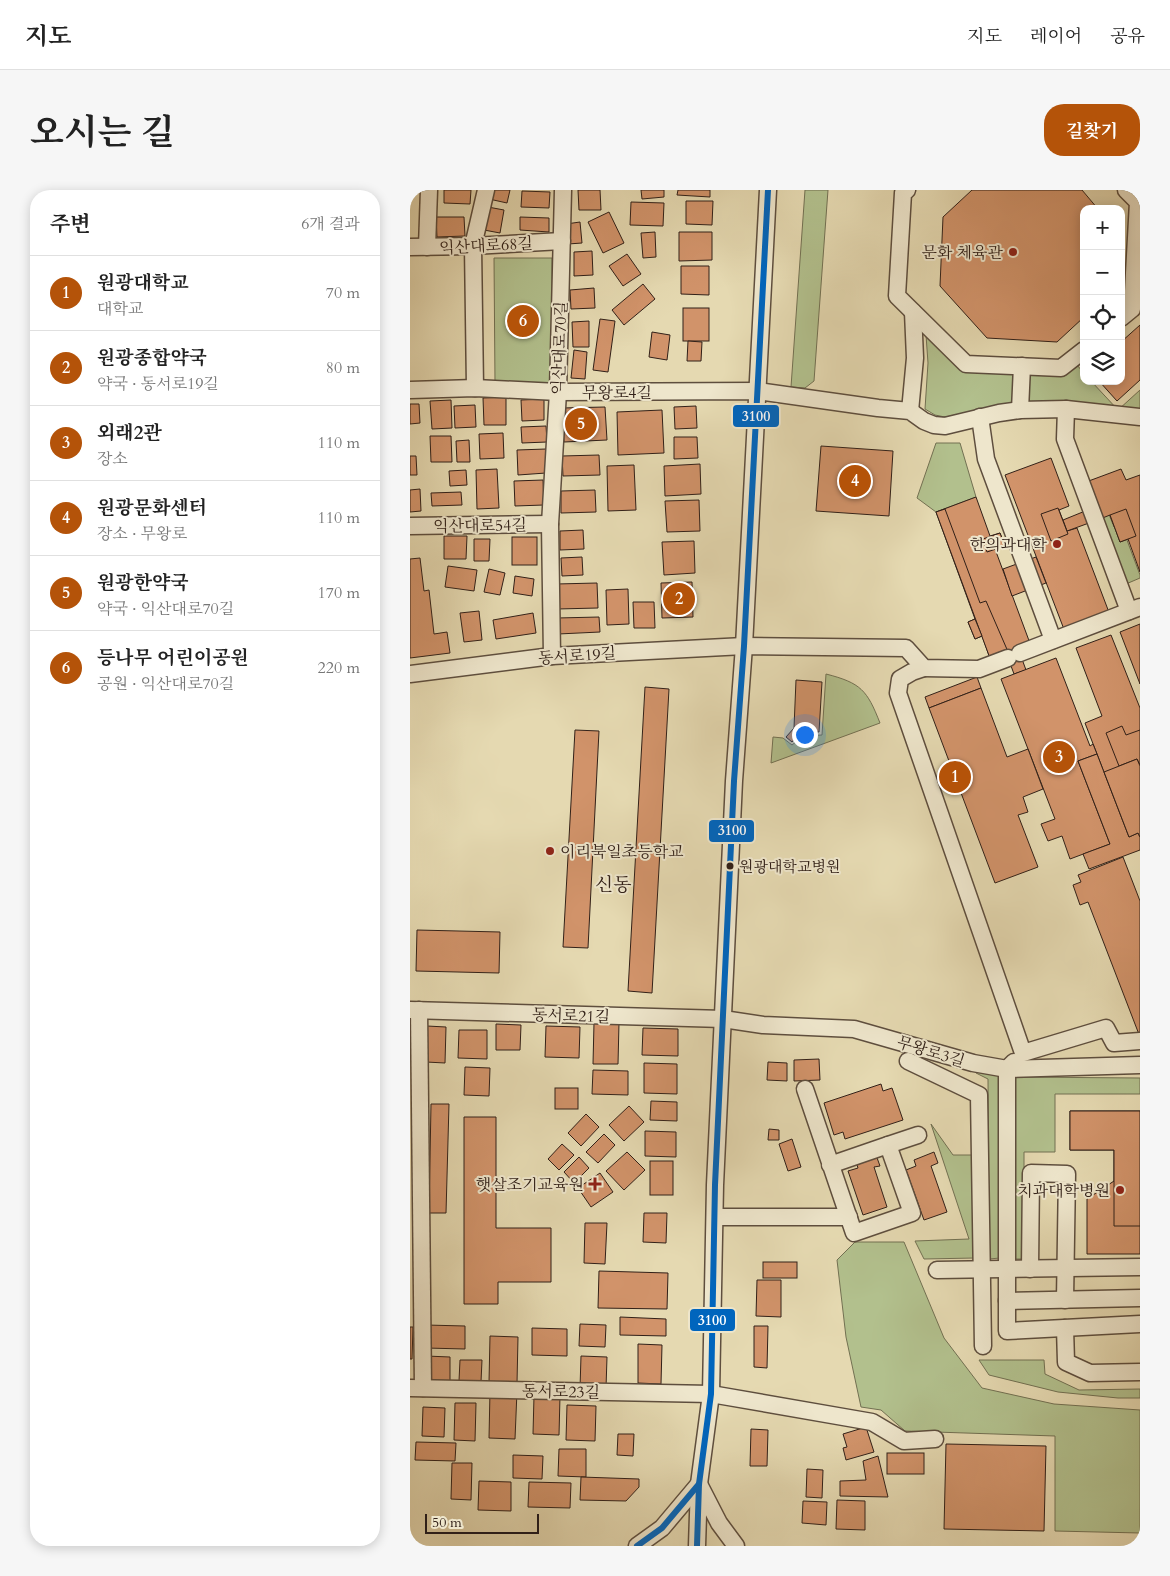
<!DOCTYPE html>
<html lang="ko">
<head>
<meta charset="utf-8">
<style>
	body { margin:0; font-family:Cardo,"Noto Serif KR",serif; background:#f6f6f6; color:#222 }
	.controls { position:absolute; right:15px; top:15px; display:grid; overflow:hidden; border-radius:10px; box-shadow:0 2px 12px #0003 }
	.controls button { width:45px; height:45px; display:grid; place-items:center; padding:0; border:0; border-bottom:1px solid #e0e0e0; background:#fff; color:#222; font:25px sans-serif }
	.scale { position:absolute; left:15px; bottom:12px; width:114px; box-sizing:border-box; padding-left:5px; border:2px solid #312018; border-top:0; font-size:14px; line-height:18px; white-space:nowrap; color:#312018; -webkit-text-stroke:4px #eee6cc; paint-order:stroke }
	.you { position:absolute; left:394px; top:544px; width:18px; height:18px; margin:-12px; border:4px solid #fff; border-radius:50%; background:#1a73e8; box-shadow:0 0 0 8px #1a73e833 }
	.badge { display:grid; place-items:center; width:32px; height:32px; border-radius:50%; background:#b45309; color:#fff; font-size:16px; font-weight:700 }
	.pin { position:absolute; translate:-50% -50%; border:2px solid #fff; box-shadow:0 1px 5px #0006 }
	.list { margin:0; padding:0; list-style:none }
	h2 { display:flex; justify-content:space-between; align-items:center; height:65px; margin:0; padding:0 20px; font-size:21px }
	h2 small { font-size:16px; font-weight:400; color:#767676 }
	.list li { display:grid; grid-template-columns:32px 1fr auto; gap:15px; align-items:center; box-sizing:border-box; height:75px; padding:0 20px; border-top:1px solid #e0e0e0 }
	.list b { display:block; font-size:19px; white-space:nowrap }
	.list p { margin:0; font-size:16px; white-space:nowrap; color:#767676 }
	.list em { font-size:16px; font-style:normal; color:#767676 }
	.icon { flex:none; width:28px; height:28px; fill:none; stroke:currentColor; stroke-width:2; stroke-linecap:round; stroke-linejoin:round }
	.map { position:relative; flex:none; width:730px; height:1356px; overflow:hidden; border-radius:20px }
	header { display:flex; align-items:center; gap:30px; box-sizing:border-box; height:70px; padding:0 25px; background:#fff; border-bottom:1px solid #e0e0e0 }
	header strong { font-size:24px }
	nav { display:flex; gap:28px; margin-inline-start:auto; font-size:18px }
	.intro { display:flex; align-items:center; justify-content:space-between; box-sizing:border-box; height:120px; padding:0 30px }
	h1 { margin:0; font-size:35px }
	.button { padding:12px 22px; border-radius:20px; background:#b45309; color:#fff; font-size:18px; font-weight:700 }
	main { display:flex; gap:30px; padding:0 30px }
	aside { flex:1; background:#fff; border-radius:20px; box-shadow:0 2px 12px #0003 }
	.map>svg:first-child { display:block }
</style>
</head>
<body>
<header>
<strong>지도</strong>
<nav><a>지도</a><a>레이어</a><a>공유</a></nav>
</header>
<div class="intro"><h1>오시는 길</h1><a class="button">길찾기</a></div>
<main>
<aside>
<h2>주변<small>6개 결과</small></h2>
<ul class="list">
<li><span class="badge">1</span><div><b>원광대학교</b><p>대학교</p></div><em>70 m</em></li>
<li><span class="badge">2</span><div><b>원광종합약국</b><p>약국 · 동서로19길</p></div><em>80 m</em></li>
<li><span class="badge">3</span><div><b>외래2관</b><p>장소</p></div><em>110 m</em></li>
<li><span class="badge">4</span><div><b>원광문화센터</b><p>장소 · 무왕로</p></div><em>110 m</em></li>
<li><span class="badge">5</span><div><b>원광한약국</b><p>약국 · 익산대로70길</p></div><em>170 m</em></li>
<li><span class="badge">6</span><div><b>등나무 어린이공원</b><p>공원 · 익산대로70길</p></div><em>220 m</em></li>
</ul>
</aside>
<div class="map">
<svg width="730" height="1356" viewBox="0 0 730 1356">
	<rect width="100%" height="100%" fill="#e5d9b1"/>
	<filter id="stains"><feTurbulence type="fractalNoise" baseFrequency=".004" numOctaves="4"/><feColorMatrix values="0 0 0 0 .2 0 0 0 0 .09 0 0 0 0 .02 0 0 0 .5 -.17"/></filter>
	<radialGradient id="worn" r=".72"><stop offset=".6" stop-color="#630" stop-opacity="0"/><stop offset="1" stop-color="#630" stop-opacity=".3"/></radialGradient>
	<g fill="#b2c08d" stroke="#727052">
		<path d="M395,0H418L404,191L395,198L381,197Z"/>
		<path d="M84,68H142V193H85Z"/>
		<path d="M516,145L552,180L604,183L602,214L535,227L525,225L515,219L518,173Z"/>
		<path d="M666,174L674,183V191H681L708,220L730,200V223L617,214L618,183Z"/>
		<path d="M526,253H550L566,307L526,322L507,308Z"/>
		<path d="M696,317L704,337L711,334L730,385V388L716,394L688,321Z"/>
		<path d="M416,484C451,493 457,500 470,533L361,573L363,547L373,548L382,555L393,546L412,545Z"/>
		<path d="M568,876L589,884L590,1068L579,1069L578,889L566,883Z"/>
		<path d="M602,887L730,888V904H645V962H614V1069H602Z"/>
		<path d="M521,934L543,965H565V1068L514,1069L505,1051L559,1049Z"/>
		<path d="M445,1052H494L534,1148L572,1198L644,1214L730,1220V1343L645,1341V1246L495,1241L471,1220L451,1217L436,1147L427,1070Z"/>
		<path d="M569,1170H634L635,1184L669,1200L730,1199V1208H708L648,1202L579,1185Z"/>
	</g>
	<g fill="#d1936a" stroke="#312018">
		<path d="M34,0H61L60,14L34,13Z"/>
		<path d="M81,0H100L97,13L79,9Z"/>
		<path d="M168,0H190L191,20H169Z"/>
		<path d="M231,0H254V7L232,9Z"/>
		<path d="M268,0H300V7L267,5Z"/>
		<path d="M562,0H672L688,19H674V127L647,152L577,148L530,96L533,27Z"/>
		<path d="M112,1L140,2L139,18L111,17Z"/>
		<path d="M276,11H303L302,35L276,34Z"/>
		<path d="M221,12L254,13L253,36L220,35Z"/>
		<path d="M78,17L94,20L90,43L74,40Z"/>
		<path d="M199,22L214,53L193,63L178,32Z"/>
		<path d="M26,27H54L55,46L27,47Z"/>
		<path d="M110,27L139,28V42L110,40Z"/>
		<path d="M170,32L172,53L158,54L156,34Z"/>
		<path d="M245,42L246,67L233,68L231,43Z"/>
		<path d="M269,42H302V70L269,71Z"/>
		<path d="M182,61L183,85L164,86V62Z"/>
		<path d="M217,64L231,84L213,96L199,76Z"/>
		<path d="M271,76H299V105L271,104Z"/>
		<path d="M233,94L245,109L214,135L202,120Z"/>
		<path d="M184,98L185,118L161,119L160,100Z"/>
		<rect x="273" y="118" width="26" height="33"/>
		<path d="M190,129L205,131L198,182L183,180Z"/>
		<path d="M179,131V157H163L162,132Z"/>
		<path d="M730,135V190L707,211L689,191H711V152Z"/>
		<path d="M242,142L260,145L257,170L239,167Z"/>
		<path d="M278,151L292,152L291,171H277Z"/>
		<path d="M164,160L177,162L175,189L161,188Z"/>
		<path d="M96,207V235H74L73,208Z"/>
		<path d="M134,209V230L112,231L111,210Z"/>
		<path d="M41,210L42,238L22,239L20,211Z"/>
		<path d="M0,214H9L10,233L0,234Z"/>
		<path d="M65,215L66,237L45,238L44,216Z"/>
		<path d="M286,216L287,238L265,239L264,217Z"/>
		<path d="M195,217L197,250L154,252L152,218Z"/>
		<path d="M252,220L254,263L208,265L207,222Z"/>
		<path d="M136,236L137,252L112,253L111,237Z"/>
		<path d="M93,243L94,268L70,269L69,244Z"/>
		<path d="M20,246H41L42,272H21Z"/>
		<path d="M264,247H287L288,268L264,269Z"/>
		<path d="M59,250L60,272H47L46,251Z"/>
		<path d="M411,256L483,261L479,326L406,321Z"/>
		<path d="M136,259V283L108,285L107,260Z"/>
		<path d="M189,265L190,285L153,286L152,266Z"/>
		<path d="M0,266H6L7,285H0Z"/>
		<path d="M641,268L659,316L649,320L657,341L667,338L700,425L655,442L595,285Z"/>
		<path d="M290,274L291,304L255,306L254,276Z"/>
		<path d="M224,275L226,320L198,321L197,276Z"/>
		<path d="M87,279L89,318L67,319L66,280Z"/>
		<path d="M711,279L716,290L730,285V382L718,349L710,352L700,325L690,329L676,292Z"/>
		<path d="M56,280L57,295L40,296L39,281Z"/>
		<path d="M133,290L134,315L105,316L104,291Z"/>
		<path d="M10,299L11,321L0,322V300Z"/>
		<path d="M185,300L186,322L151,323V301Z"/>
		<path d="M51,302L52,315L22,316L21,303Z"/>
		<path d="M566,307L580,346L590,343L595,356L585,359L621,456L581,471L572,446L565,449L558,432L565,429L526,322Z"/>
		<path d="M289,310L290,341L257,342L255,311Z"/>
		<path d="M685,317L690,329L657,341L653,330Z"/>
		<path d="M648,318L658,344L641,351L631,324Z"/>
		<path d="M535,319L570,413L576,411L599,464L581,471L526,322Z"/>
		<path d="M716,319L726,346L710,352L700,325Z"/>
		<path d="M173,340L174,359L150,360V341Z"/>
		<path d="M590,343L595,356L577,362L573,349Z"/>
		<path d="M34,346H57L56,369H34Z"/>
		<rect x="102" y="347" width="25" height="28"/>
		<path d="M64,349H80L79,371H64Z"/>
		<path d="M284,351L285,383L254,385L252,352Z"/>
		<path d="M172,367L173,385L152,386L151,368Z"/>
		<path d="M626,367L636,393L602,406L593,379Z"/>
		<path d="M10,368L14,401L19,400L24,444L37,442L40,463L0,468V369Z"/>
		<path d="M38,376L67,380L64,401L35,397Z"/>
		<path d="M79,379L95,383L90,405L74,402Z"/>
		<path d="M105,386L124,389L122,406L103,403Z"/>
		<path d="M282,392L283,427L252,428L251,393Z"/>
		<path d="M187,393L188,418L147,419L146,394Z"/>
		<path d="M218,399L219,434L197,435L196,400Z"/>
		<path d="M223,412H244L245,438H224Z"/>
		<path d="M69,421L72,450L54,452L50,423Z"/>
		<path d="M123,423L126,443L86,449L83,430Z"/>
		<path d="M189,427L190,442L148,444L147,428Z"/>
		<path d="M565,429L572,446L565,449L558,432Z"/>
		<path d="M730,434V494L710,442Z"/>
		<path d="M701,445L730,518V647L728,643L719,647L675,533L692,526L666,458Z"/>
		<path d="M609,461L616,480L604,484L597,465Z"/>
		<path d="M646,468L680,556L683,554L687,564L668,571L700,654L660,669L652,646L638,651L631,634L645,629L591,489Z"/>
		<path d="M567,487L571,498L519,518L515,507Z"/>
		<path d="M386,490L412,492L409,542L392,541L382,552L376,547L384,538Z"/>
		<path d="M235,497L259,499L242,803L218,801Z"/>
		<path d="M571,498L597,567L618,559L633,599L613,607L618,622L608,625L628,677L585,693L519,518Z"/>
		<path d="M712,536L716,545L730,540V575L727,569L709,576L696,543Z"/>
		<path d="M165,540L189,541L178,758L153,757Z"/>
		<path d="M687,564L719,647L728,643L730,647V660L679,679L673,664L700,654L668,571Z"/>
		<path d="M727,569L730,576V647L728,643L719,647L694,582Z"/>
		<path d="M713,667L730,711V847L678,712L670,715L663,695L671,692L668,685Z"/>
		<path d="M7,740L90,742L89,783L6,781Z"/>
		<path d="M184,833H209L208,874H183Z"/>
		<path d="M86,834L111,835L110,860H86Z"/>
		<path d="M17,836L36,837L35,873L16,872Z"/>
		<path d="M136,836L170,837L169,868L135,867Z"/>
		<path d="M233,838L268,839V866L232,865Z"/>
		<path d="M49,840H77V869L48,868Z"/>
		<path d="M409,869L410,890L384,891V870Z"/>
		<path d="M358,872L377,873V891L357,890Z"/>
		<path d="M234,873L267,874V904L234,903Z"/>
		<path d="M55,877L80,878L79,906L54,905Z"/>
		<path d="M183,880L218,881V905L182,904Z"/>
		<path d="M471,894L473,901L482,898L493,930L435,949L433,942L424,945L414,913Z"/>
		<rect x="145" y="898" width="23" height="21"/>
		<path d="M241,911L267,912V931L240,930Z"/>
		<path d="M21,914H39L36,1023H19Z"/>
		<path d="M219,916L234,932L214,951L199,935Z"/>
		<path d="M660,921H730V1064H677V1009L704,991V960H660Z"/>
		<path d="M660,921H730V1036H704V960H660Z"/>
		<path d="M176,924L189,937L171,956L158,943Z"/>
		<path d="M54,927H86V1038H141V1092H88V1114H54Z"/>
		<path d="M359,939L369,940V950H358Z"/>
		<path d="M235,941L266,942V967L235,966Z"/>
		<path d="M194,944L205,955L188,973L176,962Z"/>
		<path d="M382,949L391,977L378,981L369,954Z"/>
		<path d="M152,954L164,965L149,980L138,969Z"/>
		<path d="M217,962L235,980L214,1000L196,981Z"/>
		<path d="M524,962L528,973L521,976L537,1022L514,1030L496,980L506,976L504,970Z"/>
		<path d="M466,965L470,976L464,977L477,1017L453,1025L438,981L448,978L446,972Z"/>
		<path d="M169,967L179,978L164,993L154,982Z"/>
		<rect x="240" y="971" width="23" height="34"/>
		<path d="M190,983L203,1002L181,1017L168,998Z"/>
		<path d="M234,1023H257L256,1053L233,1052Z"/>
		<path d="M175,1033H197L195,1074L174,1073Z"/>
		<rect x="353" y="1072" width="34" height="16"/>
		<path d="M189,1081L258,1083L257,1119L188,1118Z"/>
		<path d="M347,1090H371V1127L346,1126Z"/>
		<path d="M210,1127L256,1129V1146L210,1145Z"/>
		<path d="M170,1134L196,1135L195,1157L169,1156Z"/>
		<path d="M16,1135L55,1136V1159L16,1158Z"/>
		<path d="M344,1136H358L357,1178L344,1177Z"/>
		<path d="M0,1137H3L2,1169H0Z"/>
		<path d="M122,1138L157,1139V1166L122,1165Z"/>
		<path d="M80,1146L108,1147L107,1193L79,1192Z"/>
		<path d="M228,1154L252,1155L251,1194L228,1193Z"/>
		<path d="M16,1166L40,1167V1193L15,1192Z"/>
		<path d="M171,1166L197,1167L196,1198H170Z"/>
		<path d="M50,1170H72L71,1192L49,1191Z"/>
		<path d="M80,1201H107L105,1249L79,1248Z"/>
		<path d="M124,1206H150L149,1245L123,1244Z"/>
		<path d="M45,1213H66L65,1251L44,1250Z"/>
		<path d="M157,1215L186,1216L185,1251L156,1250Z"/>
		<path d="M13,1217L35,1218L34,1247L12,1246Z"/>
		<path d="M456,1237L464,1262L436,1270L433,1258L437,1257L433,1244Z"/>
		<path d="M341,1239L358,1240L357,1276H340Z"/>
		<path d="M208,1244H224L223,1266L207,1265Z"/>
		<path d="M6,1252L46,1253L45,1271L5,1270Z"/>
		<path d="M536,1254L636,1256L634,1341L534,1339Z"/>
		<path d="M149,1259H176V1287L148,1286Z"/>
		<rect x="477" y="1263" width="37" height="21"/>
		<path d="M103,1265L133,1266L132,1289L103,1288Z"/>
		<path d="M468,1266L478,1307L430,1306V1291L456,1290L453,1271Z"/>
		<path d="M42,1273H62L61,1310L41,1309Z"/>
		<path d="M397,1279L413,1280L412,1308L396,1307Z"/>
		<path d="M171,1287L229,1289V1297L216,1311L170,1310Z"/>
		<path d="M69,1291L101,1292V1321L68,1320Z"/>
		<path d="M119,1292L161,1293L160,1318L118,1317Z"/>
		<path d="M427,1310L455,1311V1340L426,1339Z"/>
		<path d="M393,1311L417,1312L416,1335L392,1333Z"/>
	</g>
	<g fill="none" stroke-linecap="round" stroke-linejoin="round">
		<g stroke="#5e4e3e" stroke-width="19">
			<g id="minor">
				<path d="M497,0L493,3L487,106L556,174L651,178L674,160"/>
				<path d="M0,57L63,56L152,51"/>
				<path d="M17,57L19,0"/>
				<path d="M711,128L722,119L728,12L716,0"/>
				<path d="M65,198L63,56L76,0"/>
				<path d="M0,200L65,198L148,202L348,201L468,218L500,221L514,231L524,235L535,236L589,223L610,220L656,219L730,227"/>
				<path d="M656,219L655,249L719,421"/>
				<path d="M610,220L612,176"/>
				<path d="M500,221L505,168L503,122"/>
				<path d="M570,227L576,269L643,450"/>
				<path d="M0,336L140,334"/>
				<path d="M610,463L730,417"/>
				<path d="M142,466L140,334L148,202L153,0"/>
				<path d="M514,478L502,482L490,489L488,503L613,863L696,838L704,853L730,851"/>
				<path d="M0,484L142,466L334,456L496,458L514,478L569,479L598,468"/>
				<path d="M0,820L313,829L353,835L444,839L563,873L597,879L730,875"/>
				<path d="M9,820L13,1198"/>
				<path d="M498,871L569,905L573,1156"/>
				<path d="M604,872L597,879V1141L730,1134"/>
				<path d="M395,899L444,1043L502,1023L478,955L420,975"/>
				<path d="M478,955L508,945"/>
				<path d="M305,1027H439"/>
				<path d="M620,1079L621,983L657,984L655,1110"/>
				<path d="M527,1080L730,1077"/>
				<path d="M597,1111L730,1108"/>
				<path d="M655,1138L656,1172L680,1183L730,1182"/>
				<path d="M0,1198L301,1204L462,1232L494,1251L525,1249"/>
				<path d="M290,1296L309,1333L326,1356"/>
				<path d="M227,1356L252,1338L289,1294"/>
				<path d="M287,1356L289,1294L301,1204L305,995L324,591L334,456L358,0"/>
			</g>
		</g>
		<use href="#minor" stroke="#eee6cc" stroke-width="16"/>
		<g stroke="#eee6cc" stroke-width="10">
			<g id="bus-1">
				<path d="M227,1356L252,1338L289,1294"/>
				<path d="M287,1356L289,1294L301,1204L305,995L324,591L334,456L358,0"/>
			</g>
		</g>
		<use href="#bus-1" stroke="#0065bd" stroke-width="6"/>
	</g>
	<g fill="#8f2418" stroke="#eee6cc" stroke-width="2">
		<circle cx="603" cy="62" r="5"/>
		<circle cx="647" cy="354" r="5"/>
		<circle cx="140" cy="661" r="5"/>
		<path d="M182.5 986.5h5v5h5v5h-5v5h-5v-5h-5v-5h5z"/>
		<circle cx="710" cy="1000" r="5"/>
	</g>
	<circle fill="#312018" stroke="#eee6cc" stroke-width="2" cx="320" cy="676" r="4.5"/>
	<g text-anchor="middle" stroke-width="4" stroke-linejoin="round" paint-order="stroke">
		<g font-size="15" fill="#312018" stroke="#eee6cc" text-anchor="start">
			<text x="329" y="682">원광대학교병원</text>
		</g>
		<g font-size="16" fill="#312018" stroke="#eee6cc">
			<text transform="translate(76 55) rotate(-3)" y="6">익산대로68길</text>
			<text transform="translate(149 158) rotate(-88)" y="6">익산대로70길</text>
			<text x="207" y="208">무왕로4길</text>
			<text transform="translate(70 335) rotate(-1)" y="6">익산대로54길</text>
			<text transform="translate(167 465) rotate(-4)" y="6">동서로19길</text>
			<text transform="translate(161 825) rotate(2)" y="6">동서로21길</text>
			<text transform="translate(521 861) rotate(17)" y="6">무왕로3길</text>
			<text transform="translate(151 1201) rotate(1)" y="6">동서로23길</text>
		</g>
		<g font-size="16" fill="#312018" stroke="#eee6cc" text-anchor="end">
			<text x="593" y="68">문화 체육관</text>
			<text x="637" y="360">한의과대학</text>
			<text x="150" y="667" text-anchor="start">이리북일초등학교</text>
			<text x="174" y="1000">햇살조기교육원</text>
			<text x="700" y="1006">치과대학병원</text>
		</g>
		<g font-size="19" fill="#312018" stroke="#eee6cc">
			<text x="203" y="701">신동</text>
		</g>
	</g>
	<g stroke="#eee6cc" stroke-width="2">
		<rect x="322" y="214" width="48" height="24" rx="5" fill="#0065bd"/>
		<rect x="298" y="629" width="47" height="24" rx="5" fill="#0065bd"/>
		<rect x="279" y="1118" width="47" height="24" rx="5" fill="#0065bd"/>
	</g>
	<g font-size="14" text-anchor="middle" font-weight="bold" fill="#fff">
		<text x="346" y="231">3100</text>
		<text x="322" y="645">3100</text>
		<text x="302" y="1135">3100</text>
	</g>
	<rect width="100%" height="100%" filter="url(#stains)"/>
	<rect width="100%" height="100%" fill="url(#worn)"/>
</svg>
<div class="controls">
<button>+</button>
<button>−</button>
<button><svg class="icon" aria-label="locate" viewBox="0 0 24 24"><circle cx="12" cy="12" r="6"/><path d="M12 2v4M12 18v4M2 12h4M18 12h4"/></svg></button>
<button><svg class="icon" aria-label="layers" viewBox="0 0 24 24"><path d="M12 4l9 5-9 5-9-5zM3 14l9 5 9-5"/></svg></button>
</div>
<div class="scale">50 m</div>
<div class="you"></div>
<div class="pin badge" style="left:545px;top:587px">1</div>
<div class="pin badge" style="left:269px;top:409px">2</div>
<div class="pin badge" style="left:649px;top:567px">3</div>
<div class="pin badge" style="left:445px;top:291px">4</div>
<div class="pin badge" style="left:171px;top:234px">5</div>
<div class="pin badge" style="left:113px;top:131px">6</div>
</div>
</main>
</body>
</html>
